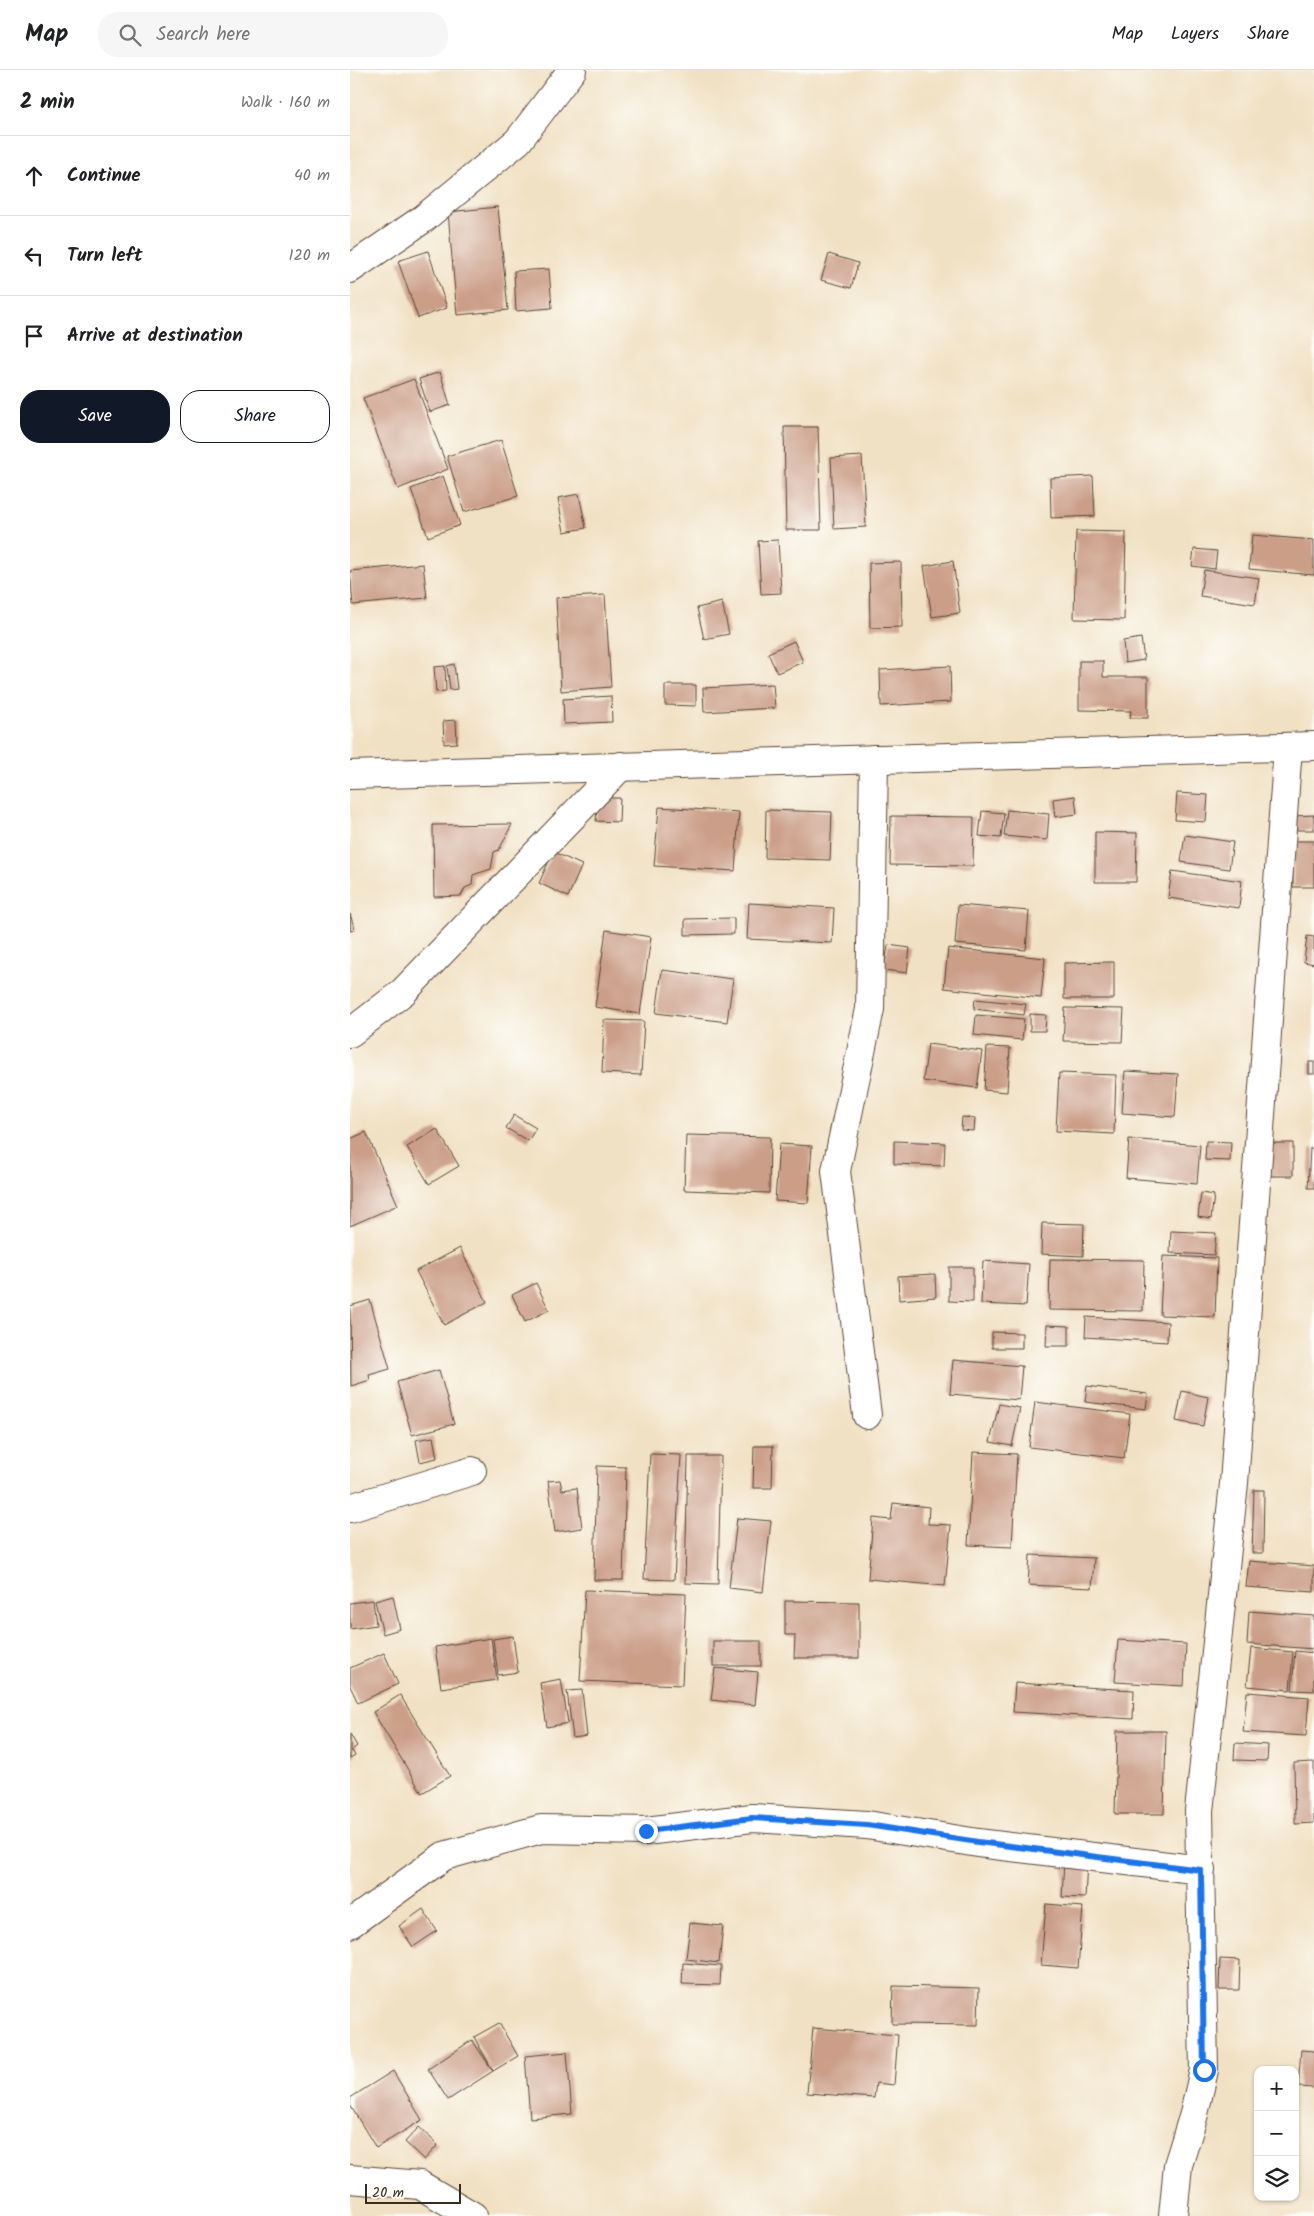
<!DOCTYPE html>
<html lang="en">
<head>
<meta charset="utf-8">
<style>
	body { margin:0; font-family:Kalam,sans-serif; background:#f6f6f6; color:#202124 }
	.controls { position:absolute; right:15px; bottom:15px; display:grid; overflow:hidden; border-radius:10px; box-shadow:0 1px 4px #0004 }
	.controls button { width:45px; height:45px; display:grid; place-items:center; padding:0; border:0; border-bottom:1px solid #e0e0e0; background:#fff; color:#202124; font:25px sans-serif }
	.scale { position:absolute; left:15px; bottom:12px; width:96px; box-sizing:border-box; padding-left:5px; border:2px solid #3b2a1e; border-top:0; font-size:14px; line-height:18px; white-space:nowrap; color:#3b2a1e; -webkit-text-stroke:4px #fdfcf7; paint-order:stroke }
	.stop { position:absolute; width:15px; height:15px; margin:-11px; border:4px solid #1a73e8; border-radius:50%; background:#fff }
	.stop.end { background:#1a73e8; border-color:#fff; box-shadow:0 1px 5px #0008 }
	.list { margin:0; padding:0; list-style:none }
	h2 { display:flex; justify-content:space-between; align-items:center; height:65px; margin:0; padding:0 20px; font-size:21px }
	h2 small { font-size:16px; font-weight:400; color:#757577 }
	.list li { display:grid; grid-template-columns:32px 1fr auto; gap:15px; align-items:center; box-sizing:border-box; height:80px; padding:0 20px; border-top:1px solid #e0e0e0 }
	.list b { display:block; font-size:19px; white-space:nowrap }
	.list em { font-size:16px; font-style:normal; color:#757577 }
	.actions { display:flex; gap:10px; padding:15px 20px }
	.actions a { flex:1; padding:11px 0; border:1px solid #111827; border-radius:20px; text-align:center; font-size:18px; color:#111827 }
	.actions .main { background:#111827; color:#fff }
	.icon { flex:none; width:28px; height:28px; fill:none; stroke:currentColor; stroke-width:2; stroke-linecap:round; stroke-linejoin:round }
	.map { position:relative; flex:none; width:964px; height:2146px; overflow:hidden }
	header { display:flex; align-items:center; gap:30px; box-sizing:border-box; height:70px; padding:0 25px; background:#fff; border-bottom:1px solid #e0e0e0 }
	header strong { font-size:24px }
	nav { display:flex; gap:28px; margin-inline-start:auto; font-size:18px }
	.search { width:350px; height:45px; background:#f6f6f6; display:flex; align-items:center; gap:12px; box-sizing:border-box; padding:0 18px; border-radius:20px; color:#757577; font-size:19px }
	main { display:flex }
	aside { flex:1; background:#fff }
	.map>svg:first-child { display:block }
</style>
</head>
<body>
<header>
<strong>Map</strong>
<div class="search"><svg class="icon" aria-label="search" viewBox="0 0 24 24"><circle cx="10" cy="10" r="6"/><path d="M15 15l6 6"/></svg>Search here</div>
<nav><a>Map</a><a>Layers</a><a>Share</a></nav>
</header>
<main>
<aside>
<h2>2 min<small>Walk · 160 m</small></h2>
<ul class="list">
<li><svg class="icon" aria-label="ahead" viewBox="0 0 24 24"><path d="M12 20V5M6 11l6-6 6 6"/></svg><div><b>Continue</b></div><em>40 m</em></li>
<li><svg class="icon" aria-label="left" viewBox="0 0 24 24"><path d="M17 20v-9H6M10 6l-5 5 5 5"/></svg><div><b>Turn left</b></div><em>120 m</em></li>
<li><svg class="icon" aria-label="arrive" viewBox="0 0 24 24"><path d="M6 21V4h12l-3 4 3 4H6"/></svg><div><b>Arrive at destination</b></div></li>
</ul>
<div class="actions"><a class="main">Save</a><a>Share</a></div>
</aside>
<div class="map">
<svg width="964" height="2146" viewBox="0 0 964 2146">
	<rect width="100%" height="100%" fill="#fdfcf7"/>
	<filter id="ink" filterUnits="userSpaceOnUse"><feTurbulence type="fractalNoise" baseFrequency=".02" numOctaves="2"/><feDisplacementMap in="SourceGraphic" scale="10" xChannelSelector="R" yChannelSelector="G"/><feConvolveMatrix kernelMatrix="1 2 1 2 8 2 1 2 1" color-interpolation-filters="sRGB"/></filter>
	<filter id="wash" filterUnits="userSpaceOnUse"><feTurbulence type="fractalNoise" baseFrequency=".0096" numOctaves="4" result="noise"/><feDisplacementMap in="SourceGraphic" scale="20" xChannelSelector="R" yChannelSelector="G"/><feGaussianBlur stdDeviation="1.12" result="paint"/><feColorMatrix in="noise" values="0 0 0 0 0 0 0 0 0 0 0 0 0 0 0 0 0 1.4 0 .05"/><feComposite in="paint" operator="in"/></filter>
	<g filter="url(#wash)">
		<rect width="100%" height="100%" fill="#f1e1c4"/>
		<g id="blocks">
			<g fill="#cb9e88">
				<path d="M148,137L158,240L107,245L98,142Z"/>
				<path d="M78,181L97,238L68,248L48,191Z"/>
				<path d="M479,184L508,193L501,218L471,210Z"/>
				<path d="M199,199L202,238L166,241L164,201Z"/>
				<path d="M90,302L100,335L80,342L69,309Z"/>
				<path d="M64,309L98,399L48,419L13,328Z"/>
				<path d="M434,357H468L471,460H436Z"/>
				<path d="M151,370L168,426L114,442L97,386Z"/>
				<path d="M512,386L516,457L484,459L481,388Z"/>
				<path d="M93,406L110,455L78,467L61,419Z"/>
				<path d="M743,406L745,446L701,448L700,408Z"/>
				<path d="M229,424L236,458L214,462L208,428Z"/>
				<path d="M726,461L776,462L774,550L724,549Z"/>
				<path d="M902,465L964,470V505L899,499Z"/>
				<path d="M428,470L431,523L411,524L408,471Z"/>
				<path d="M844,479L867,481L865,499L842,496Z"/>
				<path d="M603,491L610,543L582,547L574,496Z"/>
				<path d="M551,492L552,557L520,558L519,493Z"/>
				<path d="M73,494L77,528L3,535L0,501Z"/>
				<path d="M854,500L909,508L905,534L850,526Z"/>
				<path d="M255,525L261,617L211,621L206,528Z"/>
				<path d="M372,532L379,564L354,569L347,538Z"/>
				<path d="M791,568L794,590L775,593L773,571Z"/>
				<path d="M444,571L453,592L427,603L418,583Z"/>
				<path d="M729,591H753V607H798V648H780L781,641L729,640Z"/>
				<path d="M104,594L107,619L100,620L97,596Z"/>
				<path d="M95,596L96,621L86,622L84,597Z"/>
				<path d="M600,596L601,632L531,636L530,600Z"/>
				<path d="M423,614L425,638L354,642L353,618Z"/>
				<path d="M315,615H346V636L315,635Z"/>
				<path d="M261,626L262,652L214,654L213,629Z"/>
				<path d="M106,650L107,673L94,674L93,651Z"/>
				<path d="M827,723L858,725L856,752L825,750Z"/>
				<path d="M725,726L727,744L705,747L703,729Z"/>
				<path d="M248,728H270L269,752L246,751Z"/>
				<path d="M309,737L389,742L385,801L304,796Z"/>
				<path d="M416,740L482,742L480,790L415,788Z"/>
				<path d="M657,740L699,744L697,770L654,766Z"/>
				<path d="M632,741L654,743L651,768L629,766Z"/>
				<path d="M964,745V760H943V746Z"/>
				<path d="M541,746L624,747L623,796L540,795Z"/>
				<path d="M162,754L149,780L144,782L141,799L123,805L122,815L115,818L111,826L84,827L83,755Z"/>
				<path d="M745,762L787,763L786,812H745Z"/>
				<path d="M835,765L883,772L879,799L831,792Z"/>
				<rect x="943" y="771" width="21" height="46"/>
				<path d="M203,782L232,795L218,827L189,813Z"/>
				<path d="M822,801L892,811L889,838L818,828Z"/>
				<path d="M399,833L484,838L482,873L397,869Z"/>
				<path d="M608,835L679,841L676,880L605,874Z"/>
				<path d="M0,844L5,860L0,861Z"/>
				<path d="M384,848V864L335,865V849Z"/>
				<path d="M256,860L301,867L290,944L245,937Z"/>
				<path d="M957,866L964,867V894L954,892Z"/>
				<path d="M538,875L560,878L557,903L534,900Z"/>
				<path d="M598,878L695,888L691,928L594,918Z"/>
				<path d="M764,892V929H714V893Z"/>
				<path d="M312,900L383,909L377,952L306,943Z"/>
				<path d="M625,929L676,934L674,945L624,939Z"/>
				<path d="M715,938L774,939L772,972L713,971Z"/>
				<path d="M680,944L696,945L695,961H680Z"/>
				<path d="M626,945L674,949L672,970L624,965Z"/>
				<path d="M254,950L294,951L291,1005L252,1003Z"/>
				<path d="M578,974L632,981L627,1018L573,1011Z"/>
				<path d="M637,977L660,978L657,1022L634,1020Z"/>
				<rect x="959" y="992" width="5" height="12"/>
				<path d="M775,1001L828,1004L825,1047L772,1043Z"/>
				<path d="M709,1003L766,1005L764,1064L706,1061Z"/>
				<path d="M164,1045L186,1058L178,1071L156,1058Z"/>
				<path d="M612,1047L625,1048L624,1061L611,1060Z"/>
				<path d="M87,1059L109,1096L79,1114L57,1077Z"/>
				<path d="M16,1062L48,1135L0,1156V1069Z"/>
				<path d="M336,1065L420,1067L419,1123L334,1120Z"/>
				<path d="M779,1069L850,1075L847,1114L776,1108Z"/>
				<path d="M544,1071L595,1073L594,1096L544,1094Z"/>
				<path d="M856,1071L881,1072L880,1091L855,1090Z"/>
				<path d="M918,1073H943V1106H917Z"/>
				<path d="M429,1074L462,1076L458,1133L425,1131Z"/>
				<path d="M960,1078L964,1079V1118H958Z"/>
				<path d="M851,1123L864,1125L861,1149L848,1147Z"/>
				<path d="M692,1153L734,1154L733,1186L691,1184Z"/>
				<path d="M821,1161L866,1163L864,1185L820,1183Z"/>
				<path d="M110,1178L137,1232L94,1255L66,1201Z"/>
				<path d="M813,1186L867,1188L865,1247L810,1245Z"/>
				<path d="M700,1189L794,1190L793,1241L699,1240Z"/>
				<path d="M633,1191L679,1194L676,1236L631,1234Z"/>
				<path d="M599,1197H623V1232L599,1231Z"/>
				<path d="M585,1204L586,1227L549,1230L548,1206Z"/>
				<path d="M186,1213L199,1240L175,1252L162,1225Z"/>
				<path d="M20,1230L40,1299L19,1305L20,1310L1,1316L0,1236Z"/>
				<path d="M736,1247L818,1252L817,1272L735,1267Z"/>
				<path d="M697,1255L719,1256V1276H696Z"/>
				<path d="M642,1262L672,1263V1278H642Z"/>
				<path d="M603,1290L672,1296L669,1330L600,1324Z"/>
				<path d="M89,1300L104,1354L62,1365L47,1312Z"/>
				<path d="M737,1316L798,1324L796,1339L735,1332Z"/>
				<path d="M832,1321L858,1327L853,1356L826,1351Z"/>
				<path d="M685,1332L780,1344L774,1388L679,1377Z"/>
				<path d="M649,1334L670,1338L662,1376L640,1372Z"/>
				<path d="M83,1367L87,1388L70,1392L66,1370Z"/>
				<path d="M404,1376H423L422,1418H403Z"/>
				<path d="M623,1382L667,1384L662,1477L618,1475Z"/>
				<path d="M300,1384L331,1385L324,1510L294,1509Z"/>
				<path d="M338,1386H371L368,1514L335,1513Z"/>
				<path d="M247,1396L276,1397L273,1510H244Z"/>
				<path d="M210,1410L212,1420L227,1418L232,1458L205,1462L198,1411Z"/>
				<path d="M904,1420H914L913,1483H902Z"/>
				<path d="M543,1433L579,1437L578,1454L601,1455L595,1516L518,1509L523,1448L541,1450Z"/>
				<path d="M387,1448L421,1451L413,1522L379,1518Z"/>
				<path d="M680,1485L744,1488L742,1518L678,1515Z"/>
				<path d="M899,1491L964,1496V1522L896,1517Z"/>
				<path d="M235,1520L336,1524L332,1615L230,1611Z"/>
				<path d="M43,1526L50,1559L33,1564L25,1531Z"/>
				<path d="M23,1530L26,1555L0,1559V1533Z"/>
				<path d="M435,1531L509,1532V1588H444L445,1565H435Z"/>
				<path d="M899,1541L964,1546V1579L897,1574Z"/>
				<path d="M163,1566L168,1602L148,1605L143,1569Z"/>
				<path d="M141,1568L147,1610L91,1618L85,1577Z"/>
				<path d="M768,1570L836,1574L834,1616L765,1612Z"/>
				<rect x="363" y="1571" width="48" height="25"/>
				<path d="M901,1578L943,1582L940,1620L897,1616Z"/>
				<path d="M945,1581L964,1583V1621L942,1620Z"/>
				<path d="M34,1583L48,1614L8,1633L0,1616V1598Z"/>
				<path d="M365,1598L408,1602L405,1635L361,1630Z"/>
				<path d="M211,1609L218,1653L197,1657L190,1613Z"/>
				<path d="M665,1613L784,1620L783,1649L663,1642Z"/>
				<path d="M232,1620L237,1666L223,1668L217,1621Z"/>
				<path d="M897,1622L959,1627L956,1666L893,1662Z"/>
				<path d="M50,1625L100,1706L72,1723L23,1642Z"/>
				<path d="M767,1661H816L814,1744H765Z"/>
				<path d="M0,1664L7,1676L2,1680L5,1686L0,1689Z"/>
				<path d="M885,1673L918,1675L917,1691L884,1690Z"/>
				<path d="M964,1692V1753L945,1754L944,1693Z"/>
				<path d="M714,1791L737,1792L735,1828L712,1827Z"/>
				<path d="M696,1834L733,1837L728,1898L691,1895Z"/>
				<path d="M73,1839L87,1861L63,1877L49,1856Z"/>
				<path d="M340,1853L373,1856L369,1893L336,1889Z"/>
				<path d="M870,1889L890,1890L889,1920H869Z"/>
				<path d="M333,1893L371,1896L370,1915L332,1914Z"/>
				<path d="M543,1916L629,1918L628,1955L542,1954Z"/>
				<path d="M149,1953L168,1986L143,2001L124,1967Z"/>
				<path d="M463,1958L548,1965L544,2015L526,2013L524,2028L457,2023Z"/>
				<path d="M122,1970L143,2001L98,2030L78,1999Z"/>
				<path d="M951,1980L964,1981V2018L948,2017Z"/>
				<path d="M217,1982L222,2044L180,2048L175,1986Z"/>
				<path d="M43,2001L72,2050L26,2078L0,2035V2028Z"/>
				<path d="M69,2057L88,2075L74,2090L55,2072Z"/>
			</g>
		</g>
	</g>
	<g filter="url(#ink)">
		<use href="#blocks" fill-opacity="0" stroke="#564537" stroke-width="1"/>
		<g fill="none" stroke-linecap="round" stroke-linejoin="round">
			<g stroke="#564537" stroke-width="30">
				<g id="street">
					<path d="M0,199L73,149L168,71L222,0"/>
					<path d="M0,705L964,676"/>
					<path d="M0,963L53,922L271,696"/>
					<path d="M517,1345L486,1101L520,939L524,689"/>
					<path d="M0,1438L122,1401"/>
					<path d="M0,1854L94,1786L191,1759L296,1761L402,1748L517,1755L628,1773L851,1800"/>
					<path d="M0,2109L70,2115L123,2146"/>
					<path d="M823,2146L828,2095L844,2044L854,2000L849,1741L884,1413L938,677"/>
				</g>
			</g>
			<use href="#street" stroke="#fff" stroke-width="28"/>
		</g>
	</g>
	<g fill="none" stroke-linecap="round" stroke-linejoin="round" filter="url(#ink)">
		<path stroke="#1a73e8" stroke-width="6" d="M296,1761L402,1748L517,1755L628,1772L851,1800L854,2000"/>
	</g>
</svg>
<div class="controls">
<button>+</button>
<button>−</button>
<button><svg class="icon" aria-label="layers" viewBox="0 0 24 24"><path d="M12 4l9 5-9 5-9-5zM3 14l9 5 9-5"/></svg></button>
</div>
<div class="scale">20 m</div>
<div class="stop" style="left:854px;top:2000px"></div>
<div class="stop end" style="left:296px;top:1761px"></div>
</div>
</main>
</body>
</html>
